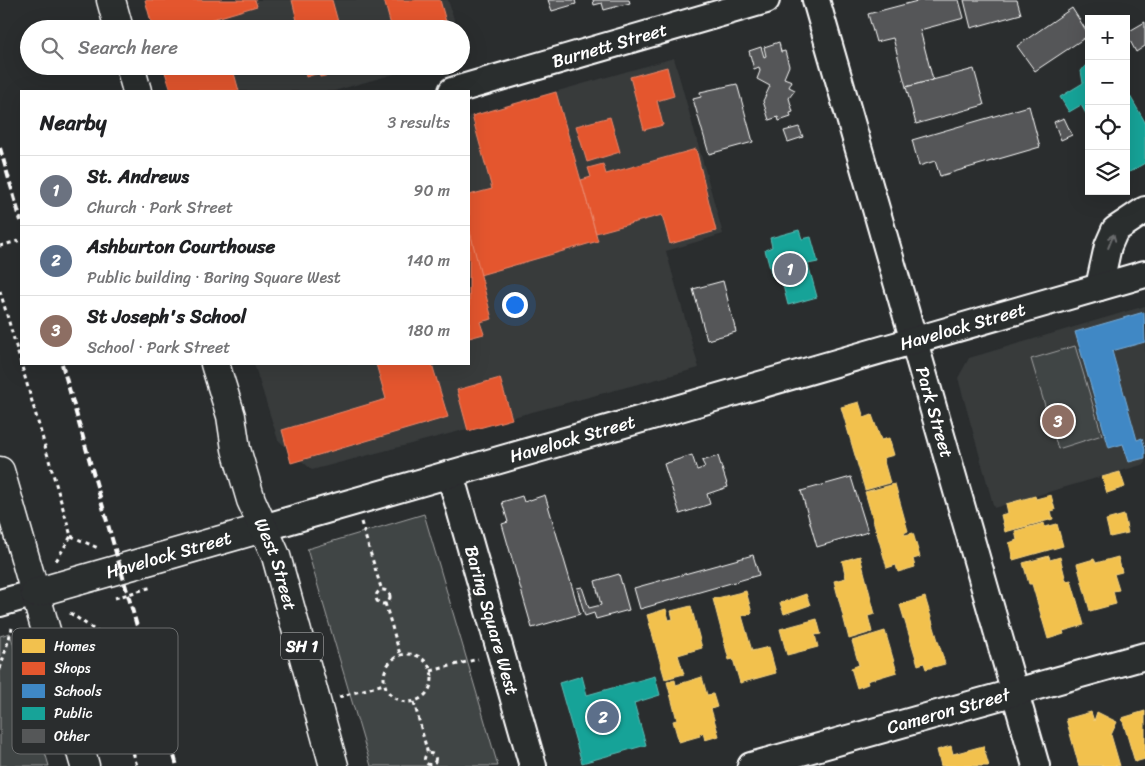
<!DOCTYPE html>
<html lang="en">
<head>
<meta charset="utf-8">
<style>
	body { margin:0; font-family:Sriracha,sans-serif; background:#f2f2f2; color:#202124 }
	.controls { position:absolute; right:15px; top:15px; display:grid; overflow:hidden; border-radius:0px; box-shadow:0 5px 20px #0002 }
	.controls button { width:45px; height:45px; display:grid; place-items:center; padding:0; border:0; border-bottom:1px solid #e0e0e0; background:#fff; color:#202124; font:25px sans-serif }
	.you { position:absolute; left:514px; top:304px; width:18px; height:18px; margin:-12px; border:4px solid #fff; border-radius:50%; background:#1a73e8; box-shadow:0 0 0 8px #1a73e833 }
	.badge { display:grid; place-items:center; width:32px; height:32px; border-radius:50%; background:#847042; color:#fff; font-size:16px; font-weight:700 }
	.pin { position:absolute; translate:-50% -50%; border:2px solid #fff; box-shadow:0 1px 5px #0006 }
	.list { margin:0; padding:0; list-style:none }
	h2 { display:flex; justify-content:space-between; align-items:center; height:65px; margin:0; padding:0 20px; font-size:21px }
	h2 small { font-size:16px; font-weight:400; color:#757577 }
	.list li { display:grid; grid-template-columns:32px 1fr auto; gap:15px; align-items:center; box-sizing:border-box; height:70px; padding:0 20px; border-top:1px solid #e0e0e0 }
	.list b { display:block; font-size:19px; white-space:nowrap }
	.list p { margin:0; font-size:16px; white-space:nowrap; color:#757577 }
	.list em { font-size:16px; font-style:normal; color:#757577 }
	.icon { flex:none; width:28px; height:28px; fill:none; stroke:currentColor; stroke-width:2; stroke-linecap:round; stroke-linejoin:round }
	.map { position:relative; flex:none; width:1145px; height:766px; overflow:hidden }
	.search { position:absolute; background:#fff; box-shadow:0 5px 20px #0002; left:20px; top:20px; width:450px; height:55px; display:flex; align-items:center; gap:12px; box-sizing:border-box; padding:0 18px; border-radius:28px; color:#757577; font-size:19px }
	.panel { position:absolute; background:#fff; box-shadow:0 5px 20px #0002; left:20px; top:90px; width:450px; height:275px; border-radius:0px }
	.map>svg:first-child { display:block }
</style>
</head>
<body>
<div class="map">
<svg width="1145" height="766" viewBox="0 0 1145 766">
	<rect width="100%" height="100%" fill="#2a2d2e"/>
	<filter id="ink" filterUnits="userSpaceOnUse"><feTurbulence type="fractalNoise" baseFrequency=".02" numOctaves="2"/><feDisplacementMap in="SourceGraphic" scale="10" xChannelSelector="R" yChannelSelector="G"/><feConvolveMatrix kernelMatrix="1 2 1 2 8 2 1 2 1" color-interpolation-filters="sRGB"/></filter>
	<g filter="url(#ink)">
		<g fill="#373a3b">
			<path d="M147,0H448L457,29H156Z"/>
			<path d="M674,58L723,234L666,251L699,368L312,470L278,440L254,364H469V116Z"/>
			<path d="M167,66H423L334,91H175Z"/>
			<path d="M1145,306V464L994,508L958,378L969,358Z"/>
		</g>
		<g fill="#414445" stroke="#a0a2a2">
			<path d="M1075,346L1102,435L1058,449L1031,359Z"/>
			<path d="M424,514L498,766H371L307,549Z"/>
			<path d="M10,633L49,766H0V636Z"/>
		</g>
		<g fill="#f2c14e" stroke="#f6d483">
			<path d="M859,402L864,418L872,415L881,440L889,438L894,455L883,458L890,483L865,490L841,407Z"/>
			<path d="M1120,472L1125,487L1107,493L1102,477Z"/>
			<path d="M895,484L908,531L904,533L905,535L913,533L920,557L913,559L915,567L898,572L896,565L887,568L865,492Z"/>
			<path d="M1051,495L1055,510L1051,511L1053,519L1005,532L1001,515L1008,513L1006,504L1035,496L1036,499Z"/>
			<path d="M1124,515L1128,533L1110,537L1106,520Z"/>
			<path d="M1044,523L1045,527L1057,524L1063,546L1013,560L1009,543L1017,540L1015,531Z"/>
			<path d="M860,556L875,614L868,616L872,632L849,639L834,581L846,578L842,561Z"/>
			<path d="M1049,556L1050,560L1060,557L1066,581L1071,580L1084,625L1063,631L1064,634L1048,639L1032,584H1029L1023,563Z"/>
			<path d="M1118,557L1122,572L1114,574L1119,590L1113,591L1116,604L1090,611L1077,564L1094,559L1096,563Z"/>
			<path d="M746,591L752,613L742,616L752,651L769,647L776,673L740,683L733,659L729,660L713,599Z"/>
			<path d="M806,594L810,605L784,614L780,603Z"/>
			<path d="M925,597L945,664L926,669L924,663L918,665L900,605Z"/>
			<path d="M691,606L702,648L678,655L684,674L665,679L647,615L666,609L669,620L673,619L671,611Z"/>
			<path d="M817,619L821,634L815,635L818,647L787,655L780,629Z"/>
			<path d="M885,631L897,672L867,681L868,684L857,688L851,668L859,665L852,641Z"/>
			<path d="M702,677L707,695L713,694L717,707L711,709L719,736L705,740L703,733L699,734L700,736L679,742L673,721L677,720L667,682L675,680L676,685Z"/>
			<path d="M1145,711V759L1135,762L1122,718Z"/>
			<path d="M1091,712L1094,721L1097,712L1117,722L1111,735L1120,766H1079L1066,719Z"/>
			<path d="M951,746L953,754L983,746L989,766H941L937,750Z"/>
		</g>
		<g fill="#e4572e" stroke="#ec896d">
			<path d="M145,0H255L257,6L180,29H153Z"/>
			<path d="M292,0H332L340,29H303L302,24L298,25Z"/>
			<path d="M384,0H440L448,29H392Z"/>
			<path d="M217,18L220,29H180Z"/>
			<path d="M163,66H232L239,91H171Z"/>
			<path d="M304,66H349L350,70L320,77L319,73L306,77Z"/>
			<path d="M667,67L674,96L657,101L663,125L644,130L630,77Z"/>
			<path d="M556,92L598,241L480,275L469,228V195L492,189L472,116Z"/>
			<path d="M610,117L620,152L587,162L576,126Z"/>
			<path d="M696,149L716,231L670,244L662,215L596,233L581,180L591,177L588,168L603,164L606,174Z"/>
			<path d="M469,228L492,319L480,322L484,334L469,338Z"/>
			<path d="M376,364H432L448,417L291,463L282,430L386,399Z"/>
			<path d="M500,378L512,419L468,431L457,390Z"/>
		</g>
		<path fill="#3f88c5" stroke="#79acd6" d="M1144,312L1145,342L1112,351L1137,440L1142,438L1145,449V458L1129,462L1123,444L1109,448L1075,332Z"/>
		<g fill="#17a398" stroke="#5dbfb7">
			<path d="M1086,65H1089V119L1081,105L1069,112L1060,97L1083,83L1081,71Z"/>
			<path d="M1126,89L1145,122V163L1126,174Z"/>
			<path d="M799,230L802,239L811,237L818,262L808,264L817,297L788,305L780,274L772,276L765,250L772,247L770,238Z"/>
			<path d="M582,676L587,695L655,676L660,695L634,703L646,745L582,763L559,683Z"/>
		</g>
		<g fill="#555758" stroke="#fff">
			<path d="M548,0H575L576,4L552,11Z"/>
			<path d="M593,0H629L630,3L604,10L602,3L594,5Z"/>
			<path d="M921,0H959L964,18L920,30L933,80L906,87L893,38L876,42L868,14Z"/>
			<path d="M964,0H1017L1021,14L971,28Z"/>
			<path d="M1072,8L1089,35L1035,71L1017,46Z"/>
			<path d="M1145,22V46L1136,52L1126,33Z"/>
			<path d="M779,42L781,52L785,51L789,66L784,78L792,81L789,87L795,90L789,98L793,112L790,113L791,117L779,121L778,117L769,120L763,101L770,86L757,79L760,71L759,67L754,69L749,51L761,47L764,57L766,56L764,47Z"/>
			<path d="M974,69L984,105L916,124L906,87Z"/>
			<path d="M737,84L753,142L709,154L693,99L701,97L700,92Z"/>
			<path d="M1029,106L1040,147L940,176L935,161L919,166L912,140Z"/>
			<path d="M1064,118L1072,135L1061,140L1054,122Z"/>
			<path d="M799,127L803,137L788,142L784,131Z"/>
			<path d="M723,281L736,332L707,340L693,289Z"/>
			<path d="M692,455L697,470L705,467L702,461L718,456L728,487L707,494L710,504L680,514L664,464Z"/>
			<path d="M851,477L868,532L817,547L801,491Z"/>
			<path d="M545,495L580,614L532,628L502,524L508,522L502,502L522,496L524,502Z"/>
			<path d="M753,555L759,575L640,609L634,588Z"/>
			<path d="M619,574L629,610L596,619L594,613L585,616L577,588L582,587L589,608L601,605L595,581Z"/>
		</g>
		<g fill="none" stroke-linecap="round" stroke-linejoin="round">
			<g stroke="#fff" stroke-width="30">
				<g id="minor">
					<path id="s1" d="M816,0L1036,766"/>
					<path id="s2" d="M452,91L766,0"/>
					<path d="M1099,287L1108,246L1115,230L1145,210"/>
					<path id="s3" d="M450,474L533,766"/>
					<path id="s4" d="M263,528L1145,274"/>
					<path d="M0,603L35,593"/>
					<path id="s5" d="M751,766L1145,656"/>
				</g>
			</g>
			<g stroke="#fff" stroke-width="31">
				<g id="major">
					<path d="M0,471L85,766"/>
					<path id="s6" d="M35,593L263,528"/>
				</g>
			</g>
			<g stroke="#fff" stroke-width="31">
				<g id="highway">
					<path d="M111,0L119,29"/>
					<path d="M130,66L137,91"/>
					<path id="s7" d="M215,364L231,416L236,449L251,500L276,556L334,766"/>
				</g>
			</g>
			<g stroke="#fff" stroke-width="3" stroke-dasharray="4 4" stroke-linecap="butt">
				<path d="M0,246L21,240"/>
				<path d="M0,291L71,536L56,561"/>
				<path d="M361,522L382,591"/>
				<path d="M71,536L98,548"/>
				<circle cx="383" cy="597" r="7"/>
				<path d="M115,598L152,587"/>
				<path d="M385,603L400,654"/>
				<path d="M70,613L99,633L137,766"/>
				<circle cx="408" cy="678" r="24"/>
				<path d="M0,669L12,628"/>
				<path d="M431,671L478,659"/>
				<path d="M339,697L384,684"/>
				<path d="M414,702L428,754"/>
				<circle cx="430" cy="759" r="5.5"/>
			</g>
			<use href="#minor" stroke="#2a2d2e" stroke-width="26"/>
			<use href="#major" stroke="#2a2d2e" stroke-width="28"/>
			<use href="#highway" stroke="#2a2d2e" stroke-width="28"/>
			<g stroke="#fff" stroke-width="4" stroke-dasharray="8 4" stroke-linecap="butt">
				<path d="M0,148L21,221"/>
				<path d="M62,364L177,766"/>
			</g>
		</g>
		<defs><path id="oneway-shaft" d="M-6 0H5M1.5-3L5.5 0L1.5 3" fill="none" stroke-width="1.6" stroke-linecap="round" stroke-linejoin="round" transform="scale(1.25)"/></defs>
		<use stroke="#6a6c6d" href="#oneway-shaft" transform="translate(1111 241) rotate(-68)"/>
	</g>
	<g text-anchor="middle" stroke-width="5" stroke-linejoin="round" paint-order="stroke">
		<rect fill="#2a2d2e" stroke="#bfc0c0" stroke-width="1" x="281" y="632.5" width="42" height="27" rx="4"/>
		<g font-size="16" font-weight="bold" fill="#fff">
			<text x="302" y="652">SH 1</text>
		</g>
		<g font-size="18" fill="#fff" stroke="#2a2d2e">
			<text dy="6" stroke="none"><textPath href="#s2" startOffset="164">Burnett Street</textPath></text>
			<text dy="6" stroke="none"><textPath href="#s4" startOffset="728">Havelock Street</textPath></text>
			<text dy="6" stroke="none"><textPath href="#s1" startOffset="429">Park Street</textPath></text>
			<text dy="6" stroke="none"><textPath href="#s4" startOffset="322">Havelock Street</textPath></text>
			<text dy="6" stroke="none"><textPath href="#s6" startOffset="139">Havelock Street</textPath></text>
			<text dy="6" stroke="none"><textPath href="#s7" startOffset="210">West Street</textPath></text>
			<text dy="6" stroke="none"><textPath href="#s3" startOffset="152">Baring Square West</textPath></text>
			<text dy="6" stroke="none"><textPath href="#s5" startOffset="205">Cameron Street</textPath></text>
		</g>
	</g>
	<rect x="12" y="628" width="166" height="126" rx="8" fill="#2a2d2e" stroke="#6a6c6d" stroke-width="1"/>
	<rect x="22" y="639" width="23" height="14" fill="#f2c14e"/>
	<rect x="22" y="662" width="23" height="13" fill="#e4572e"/>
	<rect x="22" y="684" width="23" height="14" fill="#3f88c5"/>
	<rect x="22" y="707" width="23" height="13" fill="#17a398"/>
	<rect x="22" y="729" width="23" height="14" fill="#555758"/>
	<g font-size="14" fill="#fff">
		<text x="54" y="651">Homes</text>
		<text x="54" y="673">Shops</text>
		<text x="54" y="696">Schools</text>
		<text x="54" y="718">Public</text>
		<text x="54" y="741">Other</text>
	</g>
</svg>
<div class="controls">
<button>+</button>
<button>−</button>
<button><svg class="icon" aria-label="locate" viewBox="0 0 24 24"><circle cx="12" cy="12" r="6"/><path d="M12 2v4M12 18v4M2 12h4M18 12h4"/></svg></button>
<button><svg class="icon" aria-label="layers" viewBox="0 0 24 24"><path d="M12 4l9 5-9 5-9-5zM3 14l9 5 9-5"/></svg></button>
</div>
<div class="you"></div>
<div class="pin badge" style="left:790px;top:269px;background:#6b7280">1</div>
<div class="pin badge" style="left:603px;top:717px;background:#5c6f8a">2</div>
<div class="pin badge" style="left:1058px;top:421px;background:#8d6e63">3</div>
<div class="search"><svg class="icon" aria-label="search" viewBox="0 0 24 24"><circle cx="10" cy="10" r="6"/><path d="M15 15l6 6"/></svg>Search here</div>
<section class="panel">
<h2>Nearby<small>3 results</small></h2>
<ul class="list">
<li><span class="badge" style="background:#6b7280">1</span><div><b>St. Andrews</b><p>Church · Park Street</p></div><em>90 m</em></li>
<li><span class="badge" style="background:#5c6f8a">2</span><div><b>Ashburton Courthouse</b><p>Public building · Baring Square West</p></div><em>140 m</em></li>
<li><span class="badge" style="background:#8d6e63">3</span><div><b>St Joseph's School</b><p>School · Park Street</p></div><em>180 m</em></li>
</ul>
</section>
</div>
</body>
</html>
